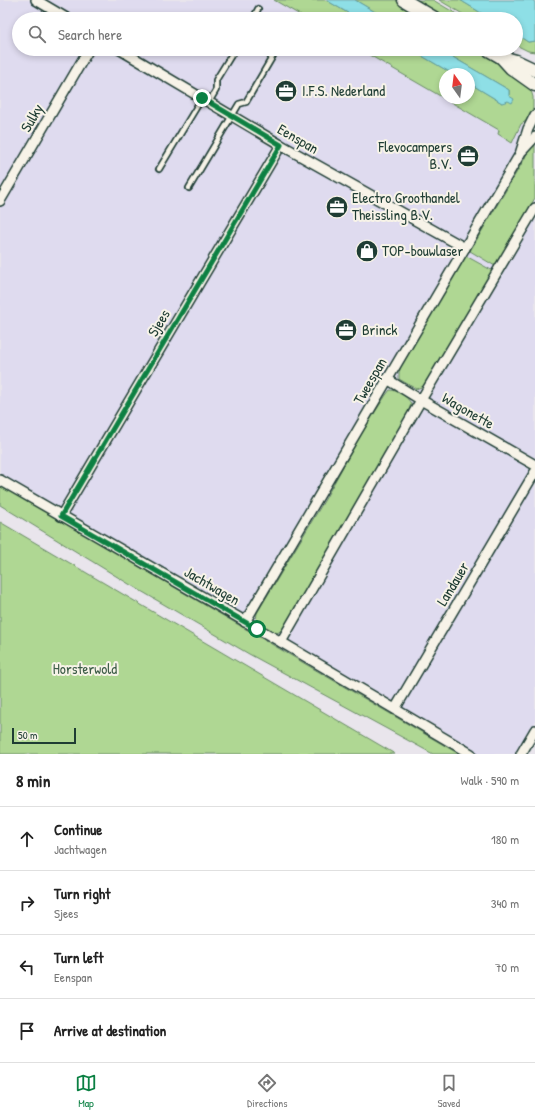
<!DOCTYPE html>
<html lang="en">
<head>
<meta charset="utf-8">
<style>
	body { margin:0; font-family:"Patrick Hand",sans-serif; background:#f2f2f2; color:#222 }
	.compass { position:absolute; left:439px; top:68px; width:36px; height:36px; border-radius:50%; background:#fff; box-shadow:0 2px 6px #0003; rotate:346deg }
	.scale { position:absolute; left:12px; bottom:10px; width:64px; box-sizing:border-box; padding-left:4px; border:2px solid #1f3d34; border-top:0; font-size:11px; line-height:14px; white-space:nowrap; color:#1f3d34; -webkit-text-stroke:3px #f7f3e8; paint-order:stroke }
	.stop { position:absolute; width:12px; height:12px; margin:-9px; border:3px solid #0b8043; border-radius:50%; background:#fff }
	.stop.end { background:#0b8043; border-color:#fff; box-shadow:0 1px 4px #0008 }
	.list { margin:0; padding:0; list-style:none }
	h2 { display:flex; justify-content:space-between; align-items:center; height:52px; margin:0; padding:0 16px; font-size:17px }
	h2 small { font-size:13px; font-weight:400; color:#767676 }
	.list li { display:grid; grid-template-columns:26px 1fr auto; gap:12px; align-items:center; box-sizing:border-box; height:64px; padding:0 16px; border-top:1px solid #e0e0e0 }
	.list b { display:block; font-size:15px; white-space:nowrap }
	.list p { margin:0; font-size:13px; white-space:nowrap; color:#767676 }
	.list em { font-size:13px; font-style:normal; color:#767676 }
	.icon { flex:none; width:22px; height:22px; fill:none; stroke:currentColor; stroke-width:2; stroke-linecap:round; stroke-linejoin:round }
	.map { position:relative; flex:none; width:535px; height:754px; overflow:hidden }
	.search { position:absolute; background:#fff; box-shadow:0 2px 6px #0003; left:12px; right:12px; top:12px; height:44px; display:flex; align-items:center; gap:10px; box-sizing:border-box; padding:0 14px; border-radius:22px; color:#767676; font-size:15px }
	.sheet { height:308px; background:#fff }
	nav { display:flex; justify-content:space-around; align-items:center; box-sizing:border-box; height:56px; border-top:1px solid #e0e0e0; background:#fff; font-size:11px; color:#767676 }
	nav a { display:grid; justify-items:center; gap:2px }
	nav .on { color:#0b8043 }
	.map>svg:first-child { display:block }
</style>
</head>
<body>
<div class="map">
<svg width="535" height="754" viewBox="0 0 535 754">
	<rect width="100%" height="100%" fill="#e9e5ec"/>
	<filter id="ink" filterUnits="userSpaceOnUse"><feTurbulence type="fractalNoise" baseFrequency=".025" numOctaves="2"/><feDisplacementMap in="SourceGraphic" scale="8" xChannelSelector="R" yChannelSelector="G"/><feConvolveMatrix kernelMatrix="1 2 1 2 8 2 1 2 1" color-interpolation-filters="sRGB"/></filter>
	<g filter="url(#ink)">
		<path fill="#dfdbef" d="M0,0H312L344,19H19V49H394L445,98H469L507,116L498,134L511,143L521,124L535,132V740L527,754H459L0,484Z"/>
		<g fill="#afd793" stroke="#678a64">
			<path d="M274,0H326L358,19H307Z"/>
			<path d="M355,0H396L428,19H387Z"/>
			<path d="M413,0H433L465,19H443Z"/>
			<path d="M439,0H460L491,19H471Z"/>
			<path d="M516,34L528,42L535,41V52L528,51L516,45Z"/>
			<path d="M359,49H410L453,74H445V98H469V83L502,103L509,96V90L439,49H474L523,79L530,87L533,97V114L531,118L521,124L512,143L498,134L499,130Z"/>
			<path d="M535,133V198L495,266L470,251L525,158Z"/>
			<path d="M466,256L493,271L424,386L416,389L399,379V373L401,365Z"/>
			<path d="M390,390C398,390 408,397 411,404L407,415L285,626L279,632L273,634L258,624L256,620L257,613L324,501L364,429L386,395Z"/>
			<path d="M0,485L459,754H433L249,654L129,584L0,505Z"/>
			<path d="M0,522L395,754H0Z"/>
		</g>
		<g fill="#8edfe6" stroke="#629e9f">
			<path d="M326,0H355L387,19H358Z"/>
			<path d="M460,0H532L535,2V41L528,42L516,34V19H491Z"/>
			<path d="M410,49H439L509,90V96L514,99L512,103L508,101L502,103L469,83V74H453Z"/>
		</g>
		<g fill="none" stroke-linecap="round" stroke-linejoin="round">
			<g stroke="#1f3d34" stroke-width="8">
				<g id="lane">
					<path d="M253,19L258,9"/>
					<path d="M209,102L216,90V80L235,49"/>
					<path d="M159,169L202,98"/>
					<path d="M189,188L239,104L246,102L277,49"/>
				</g>
			</g>
			<g stroke="#1f3d34" stroke-width="12">
				<g id="street">
					<path d="M36,0L68,19"/>
					<path d="M119,49L281,145L465,248"/>
					<path d="M522,151L535,137"/>
					<path d="M0,201L89,49"/>
					<path d="M387,379L421,400L535,465"/>
					<path d="M0,480L281,642L471,754"/>
					<path d="M61,516L281,145"/>
					<path d="M245,622L520,154L528,129L535,115"/>
					<path d="M281,642L421,400L535,208"/>
					<path d="M395,709L535,472"/>
					<path d="M521,754L535,730"/>
				</g>
			</g>
			<g stroke="#1f3d34" stroke-width="15">
				<g id="secondary">
					<path d="M404,0L436,19"/>
					<path d="M487,49L501,57L516,61L535,70"/>
					<path d="M501,57L511,68L535,85"/>
				</g>
			</g>
			<use href="#lane" stroke="#f7f3e8" stroke-width="4.5"/>
			<use href="#street" stroke="#f7f3e8" stroke-width="9"/>
			<use href="#secondary" stroke="#f7f3e8" stroke-width="12"/>
		</g>
	</g>
	<g fill="none" stroke-linecap="round" stroke-linejoin="round" filter="url(#ink)">
		<path stroke="#0b8043" stroke-width="5" d="M202,98L281,145L61,516L257,629"/>
	</g>
	<defs>
		<g id="office-disc" transform="scale(1.15)"><circle r="9.5" fill="#1f3d34" stroke="#f7f3e8"/><path d="M-6-3h4V-5.5h4V-3h4V5H-6ZM-1-4.5V-3h2v-1.5ZM-6 0V1H6V0Z" fill="#fff"/></g>
		<g id="shop-disc" transform="scale(1.15)"><circle r="9.5" fill="#1f3d34" stroke="#f7f3e8"/><path d="M-5-2.5h2.3a2.7 3.5 0 0 1 5.4 0H5L5.5 6h-11ZM-1.5-2.5h3a1.5 2.3 0 0 0-3 0Z" fill="#fff"/></g>
	</defs>
	<g fill-rule="evenodd">
		<use href="#office-disc" x="286" y="91"/>
		<use href="#office-disc" x="468" y="156"/>
		<use href="#office-disc" x="337" y="207"/>
		<use href="#shop-disc" x="367" y="251"/>
		<use href="#office-disc" x="346" y="330"/>
	</g>
	<g text-anchor="middle" stroke-width="4" stroke-linejoin="round" paint-order="stroke">
		<g font-size="15" fill="#1f3d34" stroke="#f7f3e8" text-anchor="start">
			<text x="302" y="96">I.F.S. Nederland</text>
			<text x="452" y="152" text-anchor="end">Flevocampers<tspan x="452" dy="17">B.V.</tspan></text>
			<text x="352" y="203">Electro Groothandel<tspan x="352" dy="17">Theissling B.V.</tspan></text>
			<text x="382" y="256">TOP-bouwlaser</text>
			<text x="362" y="335">Brinck</text>
		</g>
		<g font-size="15" fill="#1f3d34" stroke="#f7f3e8">
			<text transform="translate(32 118) rotate(-60)" y="5">Sulky</text>
			<text transform="translate(298 139) rotate(30)" y="5">Eenspan</text>
			<text transform="translate(159 323) rotate(-59)" y="5">Sjees</text>
			<text transform="translate(370 381) rotate(-60)" y="5">Tweespan</text>
			<text transform="translate(468 411) rotate(30)" y="5">Wagonette</text>
			<text transform="translate(453 584) rotate(-59)" y="5">Landauer</text>
			<text transform="translate(212 586) rotate(30)" y="5">Jachtwagen</text>
		</g>
		<g font-size="15" fill="#3c5c47" stroke="#f7f3e8">
			<text x="85" y="674">Horsterwold</text>
		</g>
	</g>
</svg>
<svg class="compass" viewBox="-18 -18 36 36"><path d="M0-13l5 13h-10z" fill="#e53935"/><path d="M0 13l5-13h-10z" fill="#767676"/></svg>
<div class="scale">50 m</div>
<div class="stop" style="left:257px;top:629px"></div>
<div class="stop end" style="left:202px;top:98px"></div>
<div class="search"><svg class="icon" aria-label="search" viewBox="0 0 24 24"><circle cx="10" cy="10" r="6"/><path d="M15 15l6 6"/></svg>Search here</div>
</div>
<section class="sheet">
<h2>8 min<small>Walk · 590 m</small></h2>
<ul class="list">
<li><svg class="icon" aria-label="ahead" viewBox="0 0 24 24"><path d="M12 20V5M6 11l6-6 6 6"/></svg><div><b>Continue</b><p>Jachtwagen</p></div><em>180 m</em></li>
<li><svg class="icon" aria-label="right" viewBox="0 0 24 24"><path d="M7 20v-9h11M14 6l5 5-5 5"/></svg><div><b>Turn right</b><p>Sjees</p></div><em>340 m</em></li>
<li><svg class="icon" aria-label="left" viewBox="0 0 24 24"><path d="M17 20v-9H6M10 6l-5 5 5 5"/></svg><div><b>Turn left</b><p>Eenspan</p></div><em>70 m</em></li>
<li><svg class="icon" aria-label="arrive" viewBox="0 0 24 24"><path d="M6 21V4h12l-3 4 3 4H6"/></svg><div><b>Arrive at destination</b></div></li>
</ul>
</section>
<nav>
<a class="on"><svg class="icon" aria-label="map" viewBox="0 0 24 24"><path d="M3 6l6-2 6 2 6-2v14l-6 2-6-2-6 2zM9 4v14M15 6v14"/></svg>Map</a>
<a><svg class="icon" aria-label="directions" viewBox="0 0 24 24"><path d="M12 3l9 9-9 9-9-9zM9 14v-3h6M13 9l2 2-2 2"/></svg>Directions</a>
<a><svg class="icon" aria-label="saved" viewBox="0 0 24 24"><path d="M7 4h10v16l-5-4-5 4z"/></svg>Saved</a>
</nav>
</body>
</html>
